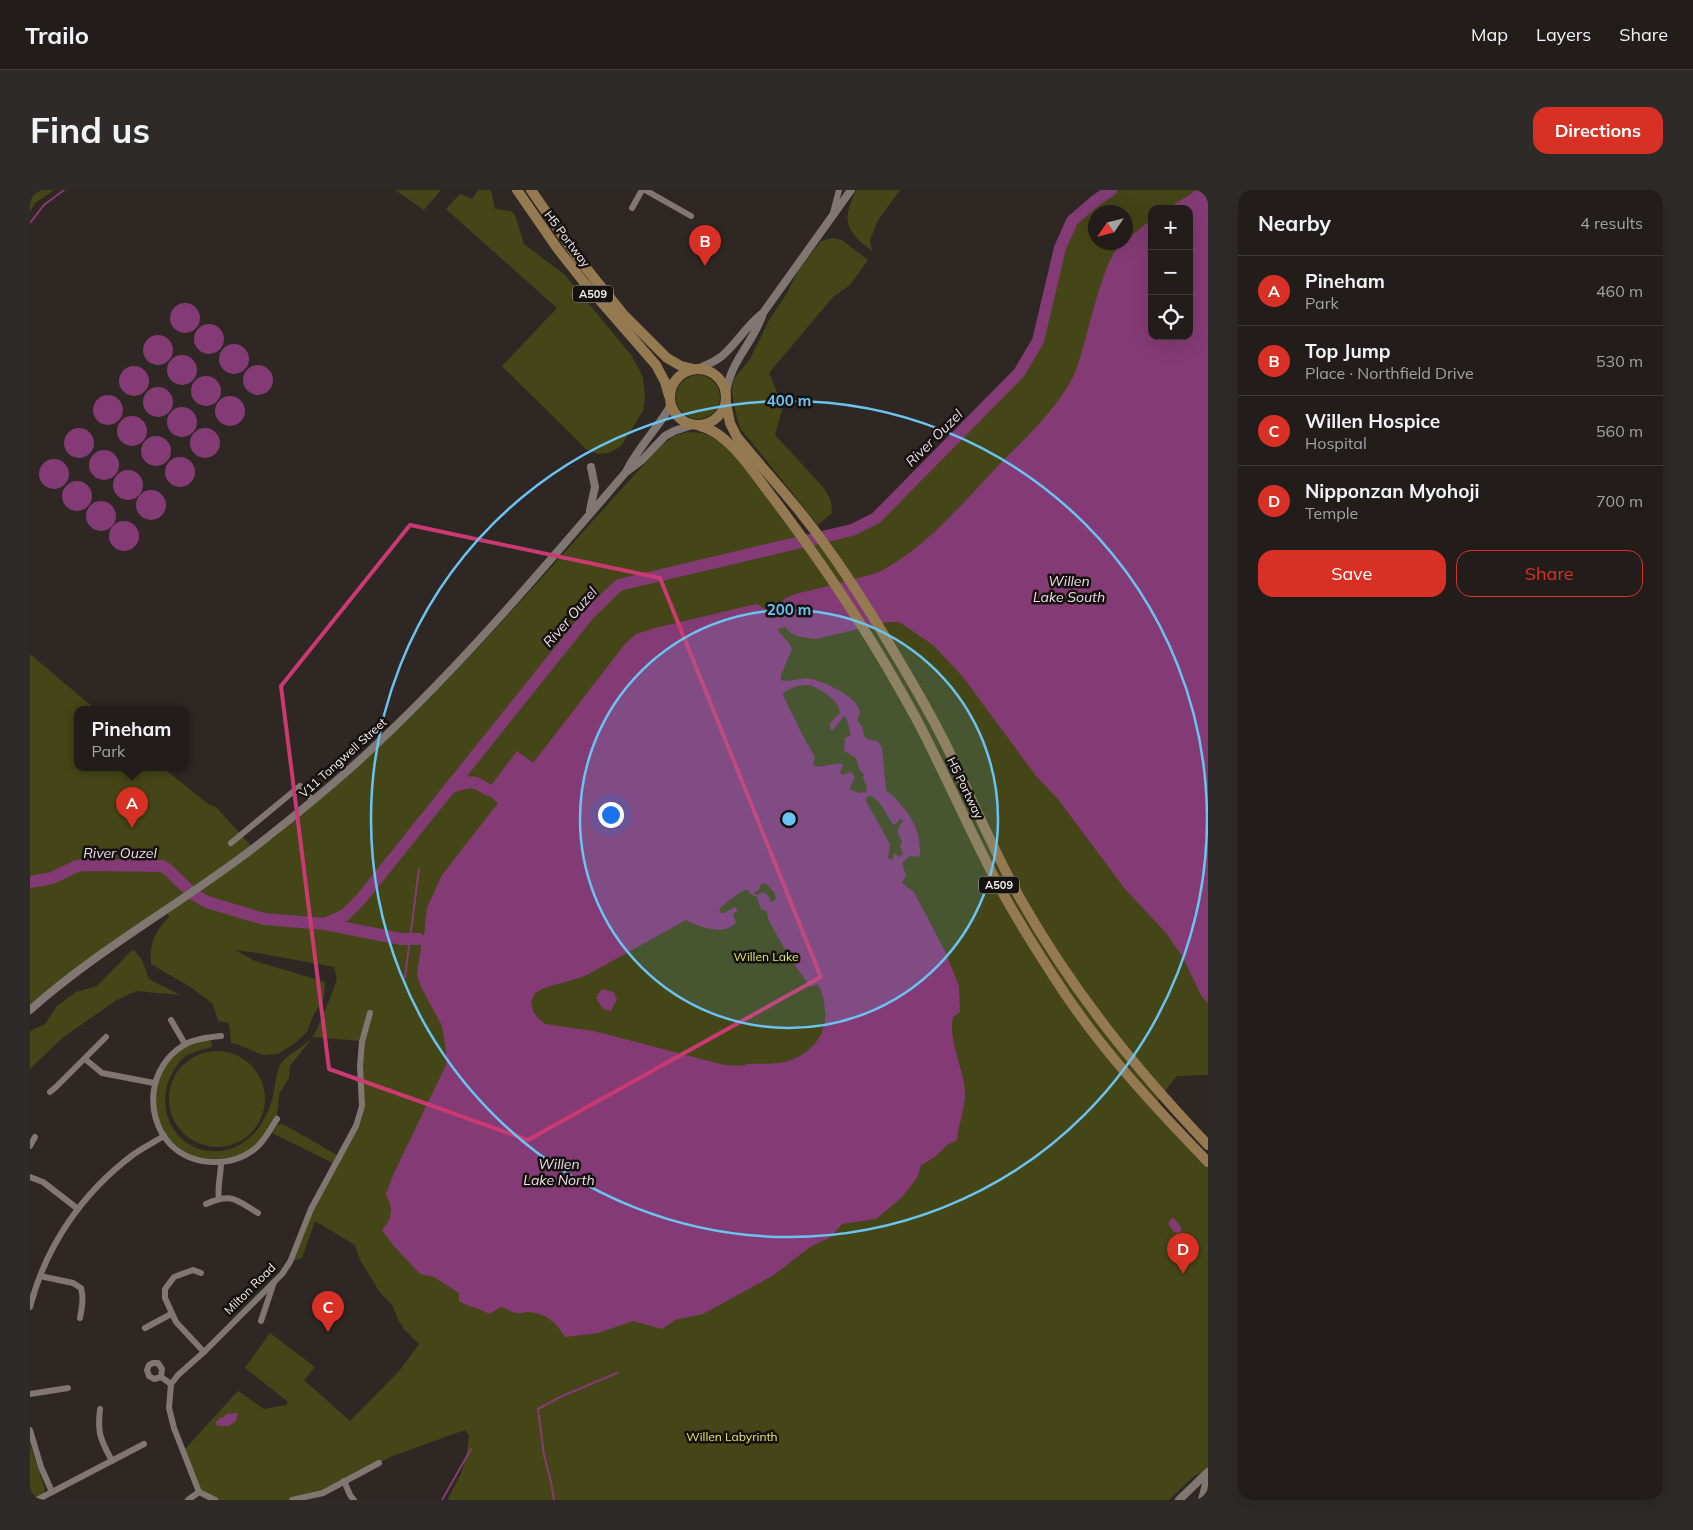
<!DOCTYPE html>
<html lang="en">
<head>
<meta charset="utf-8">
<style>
	body { margin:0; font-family:Mulish,sans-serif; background:#2e2a28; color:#f1f3f6 }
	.controls { position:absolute; right:15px; top:15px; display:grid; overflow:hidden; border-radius:10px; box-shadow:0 5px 20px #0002 }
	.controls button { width:45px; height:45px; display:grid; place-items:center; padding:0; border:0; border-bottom:1px solid #3f3b3a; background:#221d1b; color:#f1f3f6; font:25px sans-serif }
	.compass { position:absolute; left:1058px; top:15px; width:45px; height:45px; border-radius:50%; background:#221d1b; box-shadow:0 5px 20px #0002; rotate:235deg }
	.you { position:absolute; left:580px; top:624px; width:18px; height:18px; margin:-12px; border:4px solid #fff; border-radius:50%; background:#1a73e8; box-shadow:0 0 0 8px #1a73e833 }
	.badge { display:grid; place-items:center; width:32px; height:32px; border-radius:50%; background:#d93025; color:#fff; font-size:16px; font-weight:700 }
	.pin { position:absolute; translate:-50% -41px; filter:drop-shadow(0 1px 2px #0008) }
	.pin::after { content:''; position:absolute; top:26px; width:18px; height:15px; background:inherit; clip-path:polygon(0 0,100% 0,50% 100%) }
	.popup { position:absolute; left:44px; top:516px; width:115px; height:65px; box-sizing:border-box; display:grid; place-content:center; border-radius:10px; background:#221d1b; filter:drop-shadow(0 1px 4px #0005); font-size:16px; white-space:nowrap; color:#a2a2a3 }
	.popup b { font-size:19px; color:#f1f3f6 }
	.popup::after { content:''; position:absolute; left:50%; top:100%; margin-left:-10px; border:10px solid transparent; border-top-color:#221d1b }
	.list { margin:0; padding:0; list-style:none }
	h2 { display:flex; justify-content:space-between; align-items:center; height:65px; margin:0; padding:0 20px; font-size:21px }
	h2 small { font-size:16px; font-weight:400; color:#a2a2a3 }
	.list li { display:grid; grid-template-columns:32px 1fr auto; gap:15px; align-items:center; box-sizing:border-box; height:70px; padding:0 20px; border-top:1px solid #3f3b3a }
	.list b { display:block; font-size:19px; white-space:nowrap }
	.list p { margin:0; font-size:16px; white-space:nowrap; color:#a2a2a3 }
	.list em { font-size:16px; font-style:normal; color:#a2a2a3 }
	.actions { display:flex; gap:10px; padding:15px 20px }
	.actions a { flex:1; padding:11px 0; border:1px solid #d93025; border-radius:15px; text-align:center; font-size:18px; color:#d93025 }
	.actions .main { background:#d93025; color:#fff }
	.icon { flex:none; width:28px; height:28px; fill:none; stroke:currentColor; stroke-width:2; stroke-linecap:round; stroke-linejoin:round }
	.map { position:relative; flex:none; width:1178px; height:1310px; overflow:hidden; border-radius:15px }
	header { display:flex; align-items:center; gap:30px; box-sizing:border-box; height:70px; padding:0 25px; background:#221d1b; border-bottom:1px solid #3f3b3a }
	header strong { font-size:24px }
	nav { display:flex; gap:28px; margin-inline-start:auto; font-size:18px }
	.intro { display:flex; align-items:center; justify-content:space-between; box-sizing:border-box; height:120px; padding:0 30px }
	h1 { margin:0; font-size:35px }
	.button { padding:12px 22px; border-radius:15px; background:#d93025; color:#fff; font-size:18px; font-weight:700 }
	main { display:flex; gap:30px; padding:0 30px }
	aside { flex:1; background:#221d1b; border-radius:15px; box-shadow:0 5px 20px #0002 }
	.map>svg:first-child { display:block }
</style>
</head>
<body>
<header>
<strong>Trailo</strong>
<nav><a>Map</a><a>Layers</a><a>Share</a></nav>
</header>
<div class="intro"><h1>Find us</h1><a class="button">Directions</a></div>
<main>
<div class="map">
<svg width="1178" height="1310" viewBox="0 0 1178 1310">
	<rect width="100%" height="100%" fill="#2e2724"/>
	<g fill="#444617" fill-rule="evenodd">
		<path d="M0,0H24L5,13L0,22Z"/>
		<path d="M365,0H411L394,20Z"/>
		<path d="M448,0H461L465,19L481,21L485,25L494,54L535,85L602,166L613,187L615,207L613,221L591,256L579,263L568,264L556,259L472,176L527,118L416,19L430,4L442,9Z"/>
		<path d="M826,0H870L848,30L840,50L842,61C816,41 811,32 826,0Z"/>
		<path d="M1081,0H1178V885L1147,886L1138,897L1124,916L1178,972V1280L1164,1286L1139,1310H418C421,1300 428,1291 432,1281C436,1269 438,1257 439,1245L435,1240L360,1267L306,1296L262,1310H185L169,1302L153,1261L208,1201L234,1219L256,1215L258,1212L215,1178L240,1143L285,1177L274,1190L320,1231L370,1180L389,1154L375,1140L368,1130L363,1116L349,1101L330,1070L325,1055L285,1031L272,1068L260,1072L281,1019L332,917L329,851L283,847L260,876L259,888L249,904L247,929L229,956L210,967L170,970L141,955L123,918L129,881L155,854L181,847L182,857C171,860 159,862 151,870C146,876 142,883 139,890C125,925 150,965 190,961C221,958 239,929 244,901C246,892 246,878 252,872C261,862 273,857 282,848C286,843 304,800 306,792C308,788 305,782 304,777L228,763L205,760L225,771L295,792L294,808L284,824L277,842L265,853L248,864L233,865L209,855L201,853L199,833L188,831L183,814L162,798L121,774C119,754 125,741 139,727L137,721L0,820V464L65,519H48V577H132L178,614L186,617L223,658L238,647L241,650C305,599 366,544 423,484C494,410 561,331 632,255L644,246L657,242L672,243L700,254L776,352L822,340L846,328L989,183L1008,151L1030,58L1042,31L1065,11ZM1122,19H1159V146H1122ZM1066,22H1096V52H1066Z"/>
		<path d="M803,48L812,50L838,70L820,95L803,107L739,183L753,217L745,245L794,298L801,311L802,323L788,335L710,238L704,216L702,199L704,189L720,169L738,132L757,103L768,81L791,51Z"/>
		<circle cx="668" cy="207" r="22"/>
		<path d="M104,760L112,770L119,789L150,805L106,801L85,811L31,849L0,879V841L15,834L27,816L46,802L67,796L100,762Z"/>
		<circle cx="187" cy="909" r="48"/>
		<path d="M250,934L255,935L307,965L303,973L242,943L247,936Z"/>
		<path d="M0,1254L15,1299L14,1303L6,1308L0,1309Z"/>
	</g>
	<g fill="#843b75" fill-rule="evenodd">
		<path d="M1167,0H1178V813L1172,807L1153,768L1137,744L1095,699L1027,608L1006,586L933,487L903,455L869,432H858L786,449C760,447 751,441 750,414L756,408L765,404C784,400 802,395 820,390C831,387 843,385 853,380C897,356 931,315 965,279C993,250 1024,223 1043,187C1056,163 1072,57 1096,52V50L1122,29V146H1159V19H1137Z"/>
		<circle cx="155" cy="128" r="15"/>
		<circle cx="179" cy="149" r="15"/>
		<circle cx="128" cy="160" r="15"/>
		<circle cx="204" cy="169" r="15"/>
		<circle cx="152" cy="180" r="15"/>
		<circle cx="228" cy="190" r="15"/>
		<circle cx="104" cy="191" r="15"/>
		<circle cx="176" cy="201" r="15"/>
		<circle cx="128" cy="212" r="15"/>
		<circle cx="78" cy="220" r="15"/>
		<circle cx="200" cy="221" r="15"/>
		<circle cx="152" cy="232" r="15"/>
		<circle cx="102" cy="241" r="15"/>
		<circle cx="175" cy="253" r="15"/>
		<circle cx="49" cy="253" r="15"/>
		<circle cx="126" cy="261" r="15"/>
		<circle cx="74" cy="275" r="15"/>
		<circle cx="150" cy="282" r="15"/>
		<circle cx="24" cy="284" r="15"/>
		<circle cx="98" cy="295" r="15"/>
		<circle cx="47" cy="306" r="15"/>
		<circle cx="121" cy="315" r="15"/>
		<circle cx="71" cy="326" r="15"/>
		<circle cx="94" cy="346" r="15"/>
		<path d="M726,414C738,418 741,429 747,439C752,446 759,451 762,459L751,485V490C761,493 772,486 782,489C796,493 827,506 830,522L827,530L833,538L834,546L839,550L847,551L852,557L856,600C858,603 862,604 865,608C881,626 891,639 890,665L887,667L880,666L872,673L876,685L872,693L884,702L915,761L929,796L930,822L923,827C918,852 934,878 935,903C935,919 928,935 927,950L917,955L905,967L891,975L887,988L871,1008L846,1029L812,1034L801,1047L780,1057L744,1085L673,1124L645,1130L632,1139L603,1131L568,1143L535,1147C526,1132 516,1123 498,1122C494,1122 489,1124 486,1123C481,1122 476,1118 471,1117L459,1124C449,1118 439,1117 429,1111V1103L404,1087L390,1084L363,1055L352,1040C363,1027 363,1019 356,1004L364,983L416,875V860L412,836L391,797L387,784L392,751L389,749L394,746L397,718L412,685L468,613L456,602L487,561L503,573L595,454L606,444L625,438ZM779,495C791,499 809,510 810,523L800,533V539L803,540L814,526L816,527L821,545L815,548L814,561L826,568L830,581L834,584L833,588L837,597L836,602L829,603L819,599L825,588L821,582L812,585L810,583L813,574C803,572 791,579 783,575L785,567L774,548L753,505L754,502L767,496ZM839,606C849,607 856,624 862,633L865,635L870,629L873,630L867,641L872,651L870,656L873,664L869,667L864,663L863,669L861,670L858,668L860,654L836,611V608ZM735,693L744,702L746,708L744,711L740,712C740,707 738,704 733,702L727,705L724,703L730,699V695ZM715,700H718L719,703L727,707L731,719L737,722L738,729C751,753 764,776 781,797L787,794C793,801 794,811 795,820C798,848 776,869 749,873C739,874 728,874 717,874L713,876L694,875L564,841L515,834L508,828L503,821L501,812L505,803L514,798L549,788L557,785L656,730C664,735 685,742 695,739C699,738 703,735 706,733L703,724L708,720L705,717L694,723H691L689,719C697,712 705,705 715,700Z"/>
		<path d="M572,799L583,802L587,809L581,821L573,819L566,808Z"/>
		<path d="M1143,1027L1151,1037V1042L1147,1043L1143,1041L1138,1033Z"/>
		<path d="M208,1223L206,1231L199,1236H187L186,1232L190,1228L194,1227L196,1224Z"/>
	</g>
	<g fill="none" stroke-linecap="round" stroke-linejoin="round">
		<g stroke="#843b75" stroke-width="2">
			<path d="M0,33L14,15L34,0"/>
			<path d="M375,787L389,679"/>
			<path d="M412,1310L441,1259"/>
			<path d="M524,1310L521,1292L514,1265L508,1219L530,1207L587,1183"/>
		</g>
		<g stroke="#843b75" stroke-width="12">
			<path d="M744,434L753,431"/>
			<path d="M422,597C439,591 443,589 458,600"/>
			<path d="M0,692L22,688L47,676L57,675L132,676L137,679L163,704L177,712L234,729L295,734L315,725L331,709L559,424L589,395L822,340L846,328L989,183L1008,151L1030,58L1042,31L1065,11L1081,0"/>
			<path d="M295,734L371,749H389"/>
		</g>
		<g stroke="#807773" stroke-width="6">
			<path d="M615,0L661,26"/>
			<path d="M602,18L612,0"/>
			<path d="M803,23L809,0"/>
			<path d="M201,653L270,596L283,610"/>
			<path d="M141,830L155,854"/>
			<path d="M191,846C179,847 164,849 154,855C119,876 113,924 140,954C162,977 203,978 227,957C235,950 241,938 247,929"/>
			<path d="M55,869L72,883L124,893"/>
			<path d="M20,902L26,897L76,847"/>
			<path d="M0,956L5,947"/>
			<path d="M0,987L13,992L48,1019"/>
			<path d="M189,1009C187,996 191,985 191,972"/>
			<path d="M176,1014C202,1003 205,1009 228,1023"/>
			<path d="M171,1083L163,1080L144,1087L135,1099V1108L146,1132L174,1162"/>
			<path d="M10,1086L43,1093L51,1098C54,1108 52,1117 50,1128"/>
			<path d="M0,1117C16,1055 53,1002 104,964C114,957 124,952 134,946"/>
			<path d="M231,1131L244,1092"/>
			<path d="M115,1138L141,1124"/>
			<path d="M131,1187L132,1179L128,1173H123L119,1175L117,1180L119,1186L124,1189L131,1187L141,1194"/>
			<path d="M0,1204L38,1198"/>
			<path d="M70,1219C67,1244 71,1250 82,1271"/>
			<path d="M0,1240L11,1277L22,1302L7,1310"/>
			<path d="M314,1291L320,1305L324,1310"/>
			<path d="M22,1302L114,1254"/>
			<path d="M158,1310L169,1302"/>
			<path d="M185,1310L169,1302L144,1238L139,1218L141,1194L148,1185L175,1161L252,1084L260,1072L281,1019L326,936L332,916L330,876L332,852L340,823"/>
			<path d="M262,1310L293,1303L349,1273"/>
		</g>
		<g stroke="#807773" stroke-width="8">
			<path d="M667,179C676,175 685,172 692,166C707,153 717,135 733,123L821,0"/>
			<path d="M696,204C700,170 724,153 733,123"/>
			<path d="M597,280C609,256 628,238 641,215"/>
			<path d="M560,320L565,297L561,277"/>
			<path d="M0,820C74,754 162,708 239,646C277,616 315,585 350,551C438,468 517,374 596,282L612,270L635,246L644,241L662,235"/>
			<path d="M1149,1310L1178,1282"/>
			<path d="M1172,1310L1178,1286"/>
		</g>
		<g stroke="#957950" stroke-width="10">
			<path d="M487,0L527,58L553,91L626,175L635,192L639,206"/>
			<path d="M501,0L548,68L593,124L637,168L651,176L664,179"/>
			<circle cx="668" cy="207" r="28"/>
			<path d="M696,213L700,233L707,247C728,273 750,297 771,323C806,367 836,414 864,462C882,492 900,523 916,555C941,607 963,660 991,710C1044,803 1105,878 1178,955"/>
			<path d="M670,236C698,242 723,282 740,304C795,376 845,452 888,532C913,580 935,630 960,679C978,715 1000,750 1022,784C1066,854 1121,913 1178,972"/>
		</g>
	</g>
	<path fill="none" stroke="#ca3971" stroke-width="4" stroke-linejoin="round" d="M380,335L630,388L791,787L498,950L299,879L251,496Z"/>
	<circle cx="759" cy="629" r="209" fill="#6bc3f2" fill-opacity=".12"/>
	<g fill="none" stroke="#6bc3f2" stroke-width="2.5">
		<circle cx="759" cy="629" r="209"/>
		<circle cx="759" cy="629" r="418"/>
	</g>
	<g text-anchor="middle" stroke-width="5" stroke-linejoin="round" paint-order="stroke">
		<g fill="#14110f" stroke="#b2aeac" stroke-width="1">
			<rect x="543" y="95.5" width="40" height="17" rx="4"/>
			<rect x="949" y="686.5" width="40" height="17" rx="4"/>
		</g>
		<g font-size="11" font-weight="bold" fill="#f6f1ef">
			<text x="563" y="108">A509</text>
			<text x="969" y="699">A509</text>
		</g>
		<g font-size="12" fill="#f6f1ef" stroke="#14110f">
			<text transform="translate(537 49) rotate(53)" y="4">H5 Portway</text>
			<text transform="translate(313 568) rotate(-42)" y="4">V11 Tongwell Street</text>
			<text transform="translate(935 598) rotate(64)" y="4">H5 Portway</text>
			<text transform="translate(220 1099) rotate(-45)" y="4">Milton Road</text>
		</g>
		<g font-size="12" fill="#e5ea64" stroke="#14110f">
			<text x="736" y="771">Willen Lake</text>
			<text x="702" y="1251">Willen Labyrinth</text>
		</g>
		<g font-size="14" font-style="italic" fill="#f3dded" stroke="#14110f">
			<text transform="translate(904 248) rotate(-45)" y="5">River Ouzel</text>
			<text x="1039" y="396">Willen<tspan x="1039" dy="16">Lake South</tspan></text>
			<text transform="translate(540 427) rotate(-49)" y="5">River Ouzel</text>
			<text x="90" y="668">River Ouzel</text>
			<text x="529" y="979">Willen<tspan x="529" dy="16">Lake North</tspan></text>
		</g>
	</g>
	<circle cx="759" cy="629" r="8" fill="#6bc3f2" stroke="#14110f" stroke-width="2.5"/>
	<g font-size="15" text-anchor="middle" font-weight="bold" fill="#6bc3f2" stroke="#14110f" stroke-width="5" stroke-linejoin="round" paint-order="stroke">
		<text x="759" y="216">400 m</text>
		<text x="759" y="425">200 m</text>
	</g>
</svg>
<div class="controls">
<button>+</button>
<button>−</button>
<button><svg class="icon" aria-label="locate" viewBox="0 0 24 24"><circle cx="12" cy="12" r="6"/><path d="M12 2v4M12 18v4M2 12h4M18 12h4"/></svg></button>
</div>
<svg class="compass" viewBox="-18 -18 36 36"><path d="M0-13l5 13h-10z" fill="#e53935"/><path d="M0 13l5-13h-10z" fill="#a2a2a3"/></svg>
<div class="you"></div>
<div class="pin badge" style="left:102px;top:638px">A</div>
<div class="popup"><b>Pineham</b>Park</div>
<div class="pin badge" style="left:675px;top:76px">B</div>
<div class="pin badge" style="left:298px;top:1142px">C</div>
<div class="pin badge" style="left:1153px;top:1084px">D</div>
</div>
<aside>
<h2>Nearby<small>4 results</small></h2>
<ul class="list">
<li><span class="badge">A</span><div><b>Pineham</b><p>Park</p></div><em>460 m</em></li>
<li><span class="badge">B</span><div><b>Top Jump</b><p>Place · Northfield Drive</p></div><em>530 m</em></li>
<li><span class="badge">C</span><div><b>Willen Hospice</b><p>Hospital</p></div><em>560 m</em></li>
<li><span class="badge">D</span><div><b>Nipponzan Myohoji</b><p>Temple</p></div><em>700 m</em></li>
</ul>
<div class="actions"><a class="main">Save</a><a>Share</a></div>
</aside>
</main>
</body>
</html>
